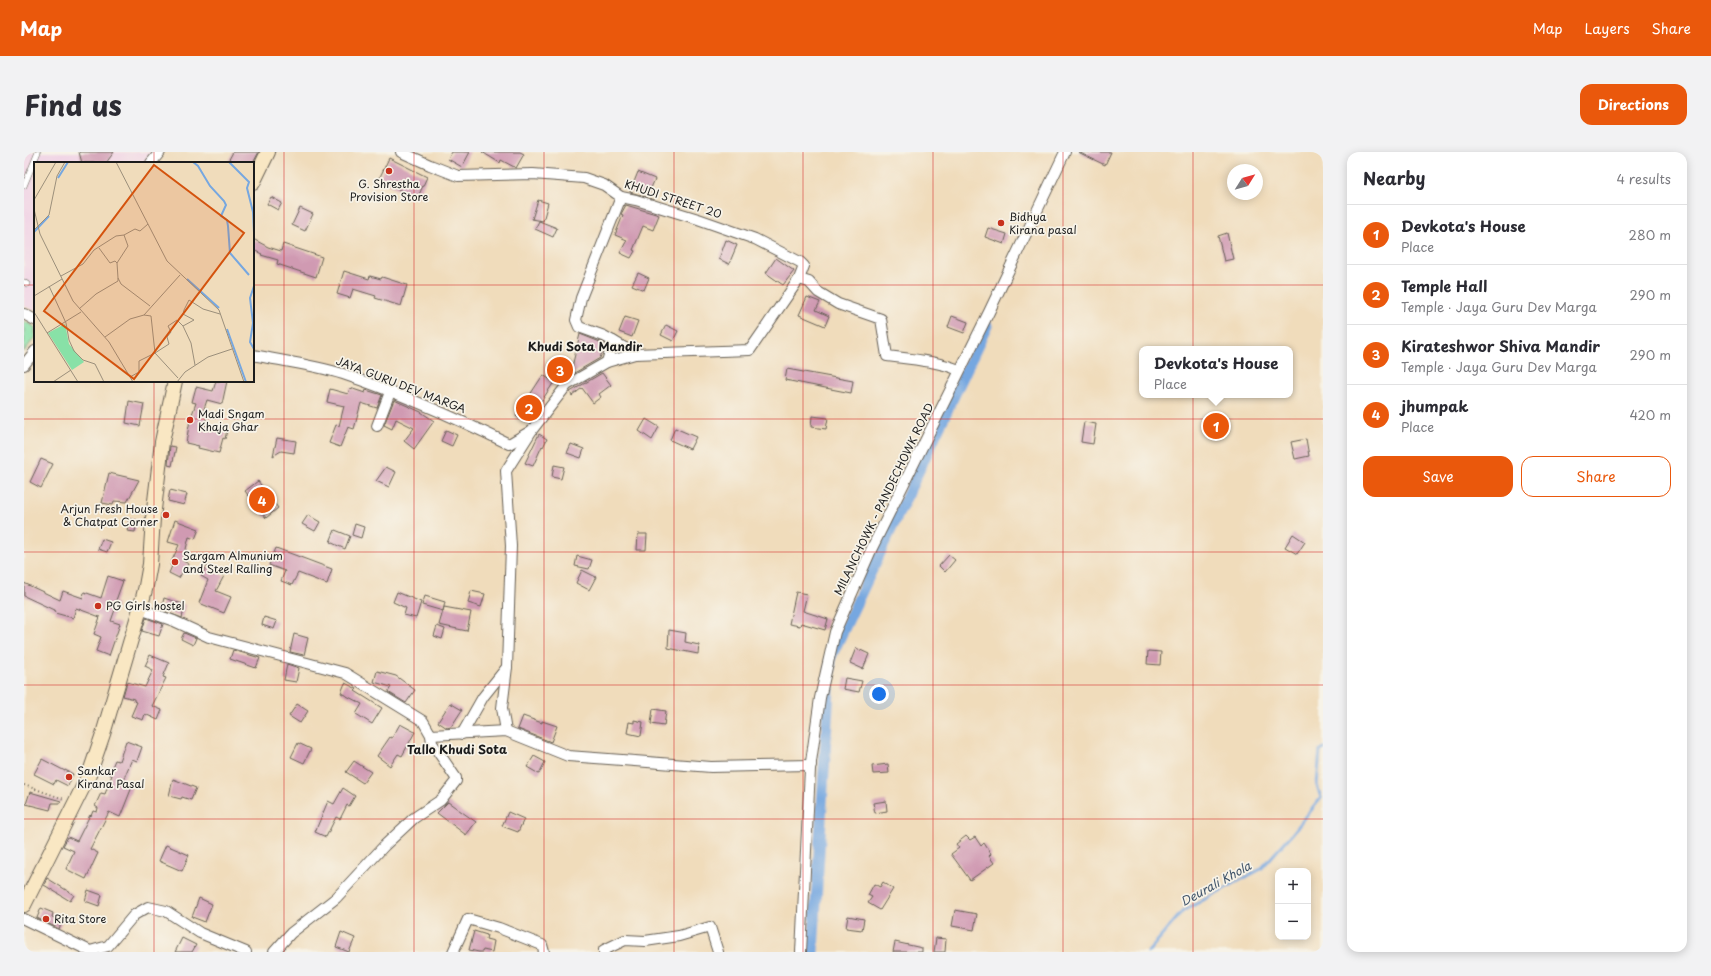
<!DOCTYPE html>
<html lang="en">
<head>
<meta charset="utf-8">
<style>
	body { margin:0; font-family:"Playpen Sans",sans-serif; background:#f2f2f3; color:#2b2b33 }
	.controls { position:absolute; right:12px; bottom:12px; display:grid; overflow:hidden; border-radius:8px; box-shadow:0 2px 10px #0003 }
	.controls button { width:36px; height:36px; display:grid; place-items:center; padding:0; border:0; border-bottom:1px solid #e1e1e2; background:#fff; color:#2b2b33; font:20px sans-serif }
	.compass { position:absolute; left:1203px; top:12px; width:36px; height:36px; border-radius:50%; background:#fff; box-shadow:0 2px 10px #0003; rotate:53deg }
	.you { position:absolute; left:855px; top:542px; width:14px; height:14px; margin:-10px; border:3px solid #fff; border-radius:50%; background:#1a73e8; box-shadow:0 0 0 6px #1a73e833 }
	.badge { display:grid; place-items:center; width:26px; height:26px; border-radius:50%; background:#ea580c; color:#fff; font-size:13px; font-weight:700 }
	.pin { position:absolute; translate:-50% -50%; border:2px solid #fff; box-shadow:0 1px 4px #0006 }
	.popup { position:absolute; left:1115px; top:194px; width:154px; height:52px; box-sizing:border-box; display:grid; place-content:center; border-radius:8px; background:#fff; filter:drop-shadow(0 1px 3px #0005); font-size:13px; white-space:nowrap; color:#7c7c81 }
	.popup b { font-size:15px; color:#2b2b33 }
	.popup::after { content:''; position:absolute; left:50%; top:100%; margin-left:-8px; border:8px solid transparent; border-top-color:#fff }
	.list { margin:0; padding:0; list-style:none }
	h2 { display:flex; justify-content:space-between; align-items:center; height:52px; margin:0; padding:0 16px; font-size:17px }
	h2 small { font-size:13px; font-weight:400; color:#7c7c81 }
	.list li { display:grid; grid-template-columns:26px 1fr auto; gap:12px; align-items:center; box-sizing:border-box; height:60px; padding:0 16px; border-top:1px solid #e1e1e2 }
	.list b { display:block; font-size:15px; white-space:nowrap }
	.list p { margin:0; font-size:13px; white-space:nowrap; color:#7c7c81 }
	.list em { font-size:13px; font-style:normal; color:#7c7c81 }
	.actions { display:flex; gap:8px; padding:12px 16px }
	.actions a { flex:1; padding:9px 0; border:1px solid #ea580c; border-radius:12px; text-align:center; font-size:14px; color:#ea580c }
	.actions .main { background:#ea580c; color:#fff }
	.map { position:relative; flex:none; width:1299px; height:800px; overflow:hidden; border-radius:12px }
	header { display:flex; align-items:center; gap:24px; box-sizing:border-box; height:56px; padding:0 20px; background:#ea580c; color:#fff }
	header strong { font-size:19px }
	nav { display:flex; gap:22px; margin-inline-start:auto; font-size:14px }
	.intro { display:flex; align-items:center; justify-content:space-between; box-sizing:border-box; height:96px; padding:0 24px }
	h1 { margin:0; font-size:28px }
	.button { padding:10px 18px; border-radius:12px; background:#ea580c; color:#fff; font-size:14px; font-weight:700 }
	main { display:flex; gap:24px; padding:0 24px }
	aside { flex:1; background:#fff; border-radius:12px; box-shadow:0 2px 10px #0003 }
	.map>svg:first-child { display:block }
</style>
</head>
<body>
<header>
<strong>Map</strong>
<nav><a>Map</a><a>Layers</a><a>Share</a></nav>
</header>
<div class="intro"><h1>Find us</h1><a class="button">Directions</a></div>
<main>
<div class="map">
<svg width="1299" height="800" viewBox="0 0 1299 800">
	<rect width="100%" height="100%" fill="#f7f3e8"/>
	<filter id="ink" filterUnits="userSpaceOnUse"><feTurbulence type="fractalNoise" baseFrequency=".025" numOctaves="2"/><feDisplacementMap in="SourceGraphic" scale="8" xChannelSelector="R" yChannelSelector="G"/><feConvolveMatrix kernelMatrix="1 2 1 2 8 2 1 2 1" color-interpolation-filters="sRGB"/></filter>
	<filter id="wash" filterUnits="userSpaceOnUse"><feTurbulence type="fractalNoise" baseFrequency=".012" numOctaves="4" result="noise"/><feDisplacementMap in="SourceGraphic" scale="16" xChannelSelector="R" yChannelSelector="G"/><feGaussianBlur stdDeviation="0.9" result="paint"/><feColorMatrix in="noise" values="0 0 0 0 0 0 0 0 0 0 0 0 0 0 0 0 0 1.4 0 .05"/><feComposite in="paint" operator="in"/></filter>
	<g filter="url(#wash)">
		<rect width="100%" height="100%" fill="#f0dcbb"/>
		<path fill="#f0d0e5" d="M0,0H127L122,11H11V159L0,154Z"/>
		<path fill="#88e1a7" stroke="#527e62" d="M0,169L11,175V185L0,200Z"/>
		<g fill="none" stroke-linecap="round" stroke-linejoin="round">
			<path stroke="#76a7e0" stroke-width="3" d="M1124,800L1159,759L1237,717L1268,682L1297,646L1293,633L1296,598L1299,596"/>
			<path stroke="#76a7e0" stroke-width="11" d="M789,800L807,505L963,174"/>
		</g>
		<g id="blocks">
			<g fill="#d09ab2">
				<path d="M55,0H90L82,11H58Z"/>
				<path d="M209,0H235L229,11H203Z"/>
				<path d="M428,0H446L438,15L424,7Z"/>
				<path d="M458,0H496L500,2L492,16L477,8L476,11Z"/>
				<path d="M1054,0H1087L1081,13Z"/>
				<path d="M365,6L403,25L393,47L355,27Z"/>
				<path d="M614,20L631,27L623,45L606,40Z"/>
				<path d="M247,45L258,51L254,58L243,52Z"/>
				<path d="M514,48L524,51L519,69L508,67Z"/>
				<path d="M602,53L635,63L629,78L619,74L609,98L611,99L607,106L596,101L603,88L591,83L599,63L597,62Z"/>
				<path d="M276,56L289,62L281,79L268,73Z"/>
				<path d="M515,69L533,76L529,85L511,77Z"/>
				<path d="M964,76L983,82L980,92L961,85Z"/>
				<path d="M1203,81L1209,107L1200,109L1194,84Z"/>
				<path d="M229,87L244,95L257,99L259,92L298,105L292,125L253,112L254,108L237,103L238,102L229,98Z"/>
				<path d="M702,88L713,93L705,112L695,107Z"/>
				<path d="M752,106L770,119L759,133L742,121Z"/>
				<path d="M320,119L345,127L346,124L357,127L358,125L383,133L377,154L351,146L352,144L329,137L326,146L313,142Z"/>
				<path d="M614,121L625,126L620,138L608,133Z"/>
				<path d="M783,145L796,150L792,158L805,164L801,174L775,163Z"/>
				<path d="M928,164L944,170L940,181L924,175Z"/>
				<path d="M601,165L614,169L608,185L595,180Z"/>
				<path d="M642,173L654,179L649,189L637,183Z"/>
				<path d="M556,182L581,192L576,206L540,227L529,219L536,210L547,219Z"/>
				<path d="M763,217L829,229L827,241L761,228Z"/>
				<path d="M578,221L587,233L575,242L577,245L569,251L558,236L548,244L546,240Z"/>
				<path d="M519,223L530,230L503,271L492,264Z"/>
				<path d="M192,229H203L198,252L183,248L178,263L183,264L180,273L203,278L201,287L199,286L195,301L174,296L175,294L162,291L166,268L172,251L168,250L172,235L189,239Z"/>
				<path d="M326,236L341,241L342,238L358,243L353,256L337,251L330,277L324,275L316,295L305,291L312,273L315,274L320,254L303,250L306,237L324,242Z"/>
				<path d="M370,248L397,260L410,269L390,297L380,289L390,276L372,267L368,277L360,273Z"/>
				<path d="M105,249L120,252L116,274L102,271Z"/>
				<path d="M1196,263L1201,282L1188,285L1184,266Z"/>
				<path d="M788,264L804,266L802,277L787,275Z"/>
				<path d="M622,267L635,275L628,288L615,279Z"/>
				<path d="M1060,270L1072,272L1069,292L1057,290Z"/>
				<path d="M651,276L672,285L666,297L646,288Z"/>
				<path d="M422,278L433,283L428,294L417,289Z"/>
				<path d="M515,282L523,287L519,295L518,294L509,314L501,311Z"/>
				<path d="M253,286L272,289L270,301L257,299L249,304Z"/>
				<path d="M1282,287L1285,304L1271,307L1267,290Z"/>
				<path d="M547,292L560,297L557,306L543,301Z"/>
				<path d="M146,294L152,295L148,314L144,313Z"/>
				<path d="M17,307L29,312L17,336L6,330Z"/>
				<path d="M530,313L540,315L537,327L528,325Z"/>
				<path d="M362,315L372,320L365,335L352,329Z"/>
				<path d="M85,321L115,328L103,350L90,349L89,353L78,351Z"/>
				<path d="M234,329L254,356L242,366L221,339Z"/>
				<path d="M146,338L163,342L160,353L144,349Z"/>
				<path d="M284,363L296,370L291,379L278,372Z"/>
				<path d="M105,367L113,368L111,380L103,379Z"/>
				<path d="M151,368L175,377L171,387L165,385L159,409L165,412L161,420L159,419L155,426L145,421L148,414L146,413L155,393L144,390Z"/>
				<path d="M331,372L340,375L337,386L328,383Z"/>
				<path d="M311,378L326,384L321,397L306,390Z"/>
				<path d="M614,382H623L622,398H613Z"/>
				<path d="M1269,382L1281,390L1273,402L1261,395Z"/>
				<path d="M78,387L87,390L83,400L74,397Z"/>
				<path d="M252,396L308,417L303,432L274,421L268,433L257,429L261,419L245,413Z"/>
				<path d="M925,403L931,408L921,420L915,414Z"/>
				<path d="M553,404L568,408L565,417L551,414Z"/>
				<path d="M183,414L200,424L192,439L207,445L200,461L175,451L184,428L177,424Z"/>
				<path d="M558,418L572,425L565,438L552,431Z"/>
				<path d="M84,424L99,429L91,451L93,452L87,469L96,472L85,504L72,499L77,485L70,482L76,465L52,456L49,466L31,461L32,459L0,444V431L36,448L39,439L59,446L60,440L77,446Z"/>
				<path d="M447,439L461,442L457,455L444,451Z"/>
				<path d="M373,440L397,450L392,466L380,463L382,456L369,450Z"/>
				<path d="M772,440L783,442L779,459L804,467L801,478L777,471L776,474L765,472Z"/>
				<path d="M401,444L421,450L419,459L398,453Z"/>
				<path d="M140,446L161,453L158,466L137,458Z"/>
				<path d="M420,455L447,460L443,479L415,473Z"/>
				<path d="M240,465L253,469L250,477L238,473Z"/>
				<path d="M122,466L139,472L135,484L118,479Z"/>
				<path d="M413,474L421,477L418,487L410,484Z"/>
				<path d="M645,478L662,481L661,490L675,493L674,502L644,496Z"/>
				<path d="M160,481L172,486L169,493L157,487Z"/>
				<path d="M270,482L284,486L280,503L266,500Z"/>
				<path d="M832,496L845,502L839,517L826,511Z"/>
				<path d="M209,498L236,506L232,516L206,507Z"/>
				<path d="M1124,499L1137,500L1136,513L1123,512Z"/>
				<path d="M126,503L145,511L139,525L142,526L128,554L138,558L134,568L121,562L119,568L107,564L113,550L110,549V547L99,544L103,530L121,535L129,518L121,514Z"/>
				<path d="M263,512L275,516L272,530L260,528Z"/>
				<path d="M353,519L372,524L391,538L382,551L364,540L367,535L350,530Z"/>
				<path d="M821,526L838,529L835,540L819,537Z"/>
				<path d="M321,531L333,537L331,539L358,556L348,572L332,562L338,552L317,541Z"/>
				<path d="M426,551L438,558L427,575L423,576L414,570Z"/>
				<path d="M273,552L284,559L276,571L265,564Z"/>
				<path d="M629,557L642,559L640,574L627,572Z"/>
				<path d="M499,564L518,571V569L533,574L527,590L494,577Z"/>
				<path d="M610,568L619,570L617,584L603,581L605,570L610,571Z"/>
				<path d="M376,572L391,580L378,604L374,602L366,614L353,604L366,585L368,586Z"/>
				<path d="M102,589L118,595L113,609L108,607L98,631L108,635L96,665L85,660L66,697L74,701L62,727L42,717L50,699L39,694L44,685L53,689L66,663L67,664L69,659L73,660L74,656L71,654L77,641L81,642L88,623L85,622L91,608L95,609Z"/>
				<path d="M274,591L287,597L280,611L267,605Z"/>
				<path d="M510,604L521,610L515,622L503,615Z"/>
				<path d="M18,607L41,619V618L49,622L44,634L32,628L30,632L10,622Z"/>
				<path d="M330,609L347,620L339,631L322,620Z"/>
				<path d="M864,612L865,621L849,622L848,614Z"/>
				<path d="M149,627L172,636L167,648L158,645L157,647L145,644Z"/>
				<path d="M319,636L331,644L325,654L323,653L316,667L312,665L302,685L291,680L304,649L310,652Z"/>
				<path d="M6,640L37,649L36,651H28L26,658L2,652Z"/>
				<path d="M862,649L863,659L851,661L849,651Z"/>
				<path d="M424,650L452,670L442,683L413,661Z"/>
				<path d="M484,660L500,667L494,680L478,674Z"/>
				<path d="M942,684L946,688L951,685L957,694L960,691L967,702L965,704L970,711L946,728L927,702L935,696L932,692Z"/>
				<path d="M142,693L165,703L158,719L135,709Z"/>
				<path d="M23,726L50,743L46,749L20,733Z"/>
				<path d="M859,730L869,737L856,758L844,751L848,745L844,743L850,732L856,735Z"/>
				<path d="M64,738L78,743L75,754L61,749Z"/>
				<path d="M175,746L188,752L181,770L168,765Z"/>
				<path d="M17,756L29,761L28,765L38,769L35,777L13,766Z"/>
				<path d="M931,758L953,762L950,778L928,774Z"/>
				<path d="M824,764L840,767L838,778L822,776Z"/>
				<path d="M450,779L463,783L462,787L470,789L468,800L459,798L458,800H455L445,798Z"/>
				<path d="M317,780L331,786L325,800L312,795Z"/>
				<path d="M158,786L172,793L168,800H151Z"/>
				<path d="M912,786L922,787L921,800H910Z"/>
				<path d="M871,790L898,796V800H869Z"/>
			</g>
		</g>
	</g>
	<g filter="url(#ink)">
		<use href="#blocks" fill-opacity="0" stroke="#665f54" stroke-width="1"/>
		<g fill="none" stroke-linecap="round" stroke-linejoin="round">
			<g stroke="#665f54" stroke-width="6">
				<g id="lane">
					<path d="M0,34L14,0"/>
					<path d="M0,130L3,132"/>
				</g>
			</g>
			<g stroke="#665f54" stroke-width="12">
				<g id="street">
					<path d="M377,0L406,13L434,24L509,22L560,26L580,33L597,45L612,48L674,67L731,87L776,110L780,114L775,127L726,198L611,202L583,210L543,233L508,278L482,319L487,394L483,515L478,556L482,579"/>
					<path d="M127,11L136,0"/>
					<path d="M775,127L785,130L794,140L814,152L857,167L863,204C887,207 913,209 935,218"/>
					<path d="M0,162L11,168"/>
					<path d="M589,189L611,202"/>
					<path d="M229,203C259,209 290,213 319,222C376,241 432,266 485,292L507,279"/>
					<path d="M583,210L589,189L580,184L555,175L552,168L557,146L597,45"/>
					<path d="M0,213L11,199"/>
					<path d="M353,274L366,240"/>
					<path d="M116,457L150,469L185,485L321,521L399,569L407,583L482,579L544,604L598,608L687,615L787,613"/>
					<path d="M438,582L459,545L483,515"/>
					<path d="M0,767L66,799L84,794L110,763L124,755L142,759L176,781L222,800"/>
					<path d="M250,800L267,781L312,746L361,693L390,666L417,648L432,629V626L408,591L407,583"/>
					<path d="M429,800L444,767L475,776L518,793L520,800"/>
					<path d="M580,800V798L601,788L621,789L655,784L686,775L694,800"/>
					<path d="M777,800L786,617L796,546L811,480L848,396L965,160L1041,0"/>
				</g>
			</g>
			<g stroke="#665f54" stroke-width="16">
				<g id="secondary">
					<path d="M229,31L244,0"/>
					<path d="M0,753L65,623L79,582L116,457L122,434L126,412L129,366L138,290L151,229"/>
				</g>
			</g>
			<path stroke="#665f54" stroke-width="2" stroke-dasharray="1 3" stroke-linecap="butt" d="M0,633L40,647"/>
			<use href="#lane" stroke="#fff" stroke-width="5"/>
			<use href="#street" stroke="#fff" stroke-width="10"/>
			<use href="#secondary" stroke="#f9e7c3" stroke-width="14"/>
		</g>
	</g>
	<path fill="none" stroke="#d62828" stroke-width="1" stroke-opacity="0.55" d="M130,0V11M260,0V800M390,0V800M520,0V800M650,0V800M779,0V800M909,0V800M1039,0V800M1169,0V800M0,133H11M229,133H1299M130,229V800M0,267H1299M0,400H1299M0,533H1299M0,667H1299"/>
	<g fill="#c8321e" stroke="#f7f3e8" stroke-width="1.5">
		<circle cx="365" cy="19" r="4"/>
		<circle cx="977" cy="71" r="4"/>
		<circle cx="166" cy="268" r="4"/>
		<circle cx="142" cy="363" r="4"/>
		<circle cx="151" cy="410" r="4"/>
		<circle cx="74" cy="454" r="4"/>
		<circle cx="45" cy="625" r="4"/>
		<circle cx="22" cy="767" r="4"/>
	</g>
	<g text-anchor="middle" stroke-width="3.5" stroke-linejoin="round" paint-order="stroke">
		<g font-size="11" fill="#1c1c1c" stroke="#f7f3e8" text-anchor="start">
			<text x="365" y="36" text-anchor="middle">G. Shrestha<tspan x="365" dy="13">Provision Store</tspan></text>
			<text x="985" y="69">Bidhya<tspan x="985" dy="13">Kirana pasal</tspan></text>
			<text x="174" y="266">Madi Sngam<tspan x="174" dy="13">Khaja Ghar</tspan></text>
			<text x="134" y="361" text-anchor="end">Arjun Fresh House<tspan x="134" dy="13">&amp; Chatpat Corner</tspan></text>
			<text x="159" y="408">Sargam Almunium<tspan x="159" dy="13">and Steel Ralling</tspan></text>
			<text x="82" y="458">PG Girls hostel</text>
			<text x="53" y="623">Sankar<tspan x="53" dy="13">Kirana Pasal</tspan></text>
			<text x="30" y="771">Rita Store</text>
		</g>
		<g font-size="11" fill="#1c1c1c" stroke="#f7f3e8">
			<text transform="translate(649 47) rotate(18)" y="4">KHUDI STREET 20</text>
			<text transform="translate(377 233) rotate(21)" y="4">JAYA GURU DEV MARGA</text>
			<text transform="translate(860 347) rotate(-64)" y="4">MILANCHOWK - PANDECHOWK ROAD</text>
		</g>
		<g font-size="12" font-weight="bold" fill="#1c1c1c" stroke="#f7f3e8">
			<text x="561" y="199">Khudi Sota Mandir</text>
			<text x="433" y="602">Tallo Khudi Sota</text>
		</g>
		<g font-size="12" font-style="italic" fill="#40546a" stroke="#f7f3e8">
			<text transform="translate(1192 732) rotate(-29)" y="4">Deurali Khola</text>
		</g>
	</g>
	<g transform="translate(10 10)">
		<rect width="220" height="220" fill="#f0dcbb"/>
		<path d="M31,162L35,182L50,200L38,208L14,171Z" fill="#88e1a7"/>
		<path fill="none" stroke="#76a7e0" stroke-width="2" d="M159,0L164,4L176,24L190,39L192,43L187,54L193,58L194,64L196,91L215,113M195,0L215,20L213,26L219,50L220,71M24,16L34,0M0,70L15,54M153,117L185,146M220,124L216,136L219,161L216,180L220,187M193,167L212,220"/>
		<path fill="none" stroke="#9b8f7b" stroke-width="1" d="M82,0L133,99L185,148L210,220M0,38L22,0M0,47L6,72L39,139L75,180L99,220M0,68L15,53L23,14L31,0M90,73L94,84L83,101L84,116L87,122L116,144M90,73L101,67L106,69L114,62M65,86L76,101L81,99L83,101M27,114L49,102L60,88L82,74L90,73M15,124L32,161L35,178L40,189L49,198L61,202L70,220M0,134L28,117M45,147L62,132L84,119V116M0,150L44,220M110,153L117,154L121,191L135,182L133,175L137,170L134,164L143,158L149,164M13,171L47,150M71,175L96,157L110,153L146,113M161,203L157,181L149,164L160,158L149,152L150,148L155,138L169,147L186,152M96,215L105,210V199L121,191L144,216M19,220L37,208M143,220L151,210L174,195L198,187"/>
		<path fill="#d4530e" fill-opacity="0.15" stroke="#d4530e" stroke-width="2" d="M120,3L210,71L100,217L10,149Z"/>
		<rect width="220" height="220" fill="none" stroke="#1c1c1c" stroke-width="2"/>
	</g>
</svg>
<div class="controls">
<button>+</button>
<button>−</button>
</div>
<svg class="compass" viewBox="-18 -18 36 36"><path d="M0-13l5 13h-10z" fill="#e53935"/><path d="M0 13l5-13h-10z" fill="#7c7c81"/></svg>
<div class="you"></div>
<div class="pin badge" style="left:1192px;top:274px">1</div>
<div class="popup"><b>Devkota's House</b>Place</div>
<div class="pin badge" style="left:505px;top:256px">2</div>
<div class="pin badge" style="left:536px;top:218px">3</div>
<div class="pin badge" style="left:238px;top:348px">4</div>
</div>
<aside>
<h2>Nearby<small>4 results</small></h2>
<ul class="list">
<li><span class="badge">1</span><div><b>Devkota's House</b><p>Place</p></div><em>280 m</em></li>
<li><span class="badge">2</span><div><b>Temple Hall</b><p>Temple · Jaya Guru Dev Marga</p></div><em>290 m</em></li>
<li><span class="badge">3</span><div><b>Kirateshwor Shiva Mandir</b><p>Temple · Jaya Guru Dev Marga</p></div><em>290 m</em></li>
<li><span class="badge">4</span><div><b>jhumpak</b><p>Place</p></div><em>420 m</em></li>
</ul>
<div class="actions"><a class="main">Save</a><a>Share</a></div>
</aside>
</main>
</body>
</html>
